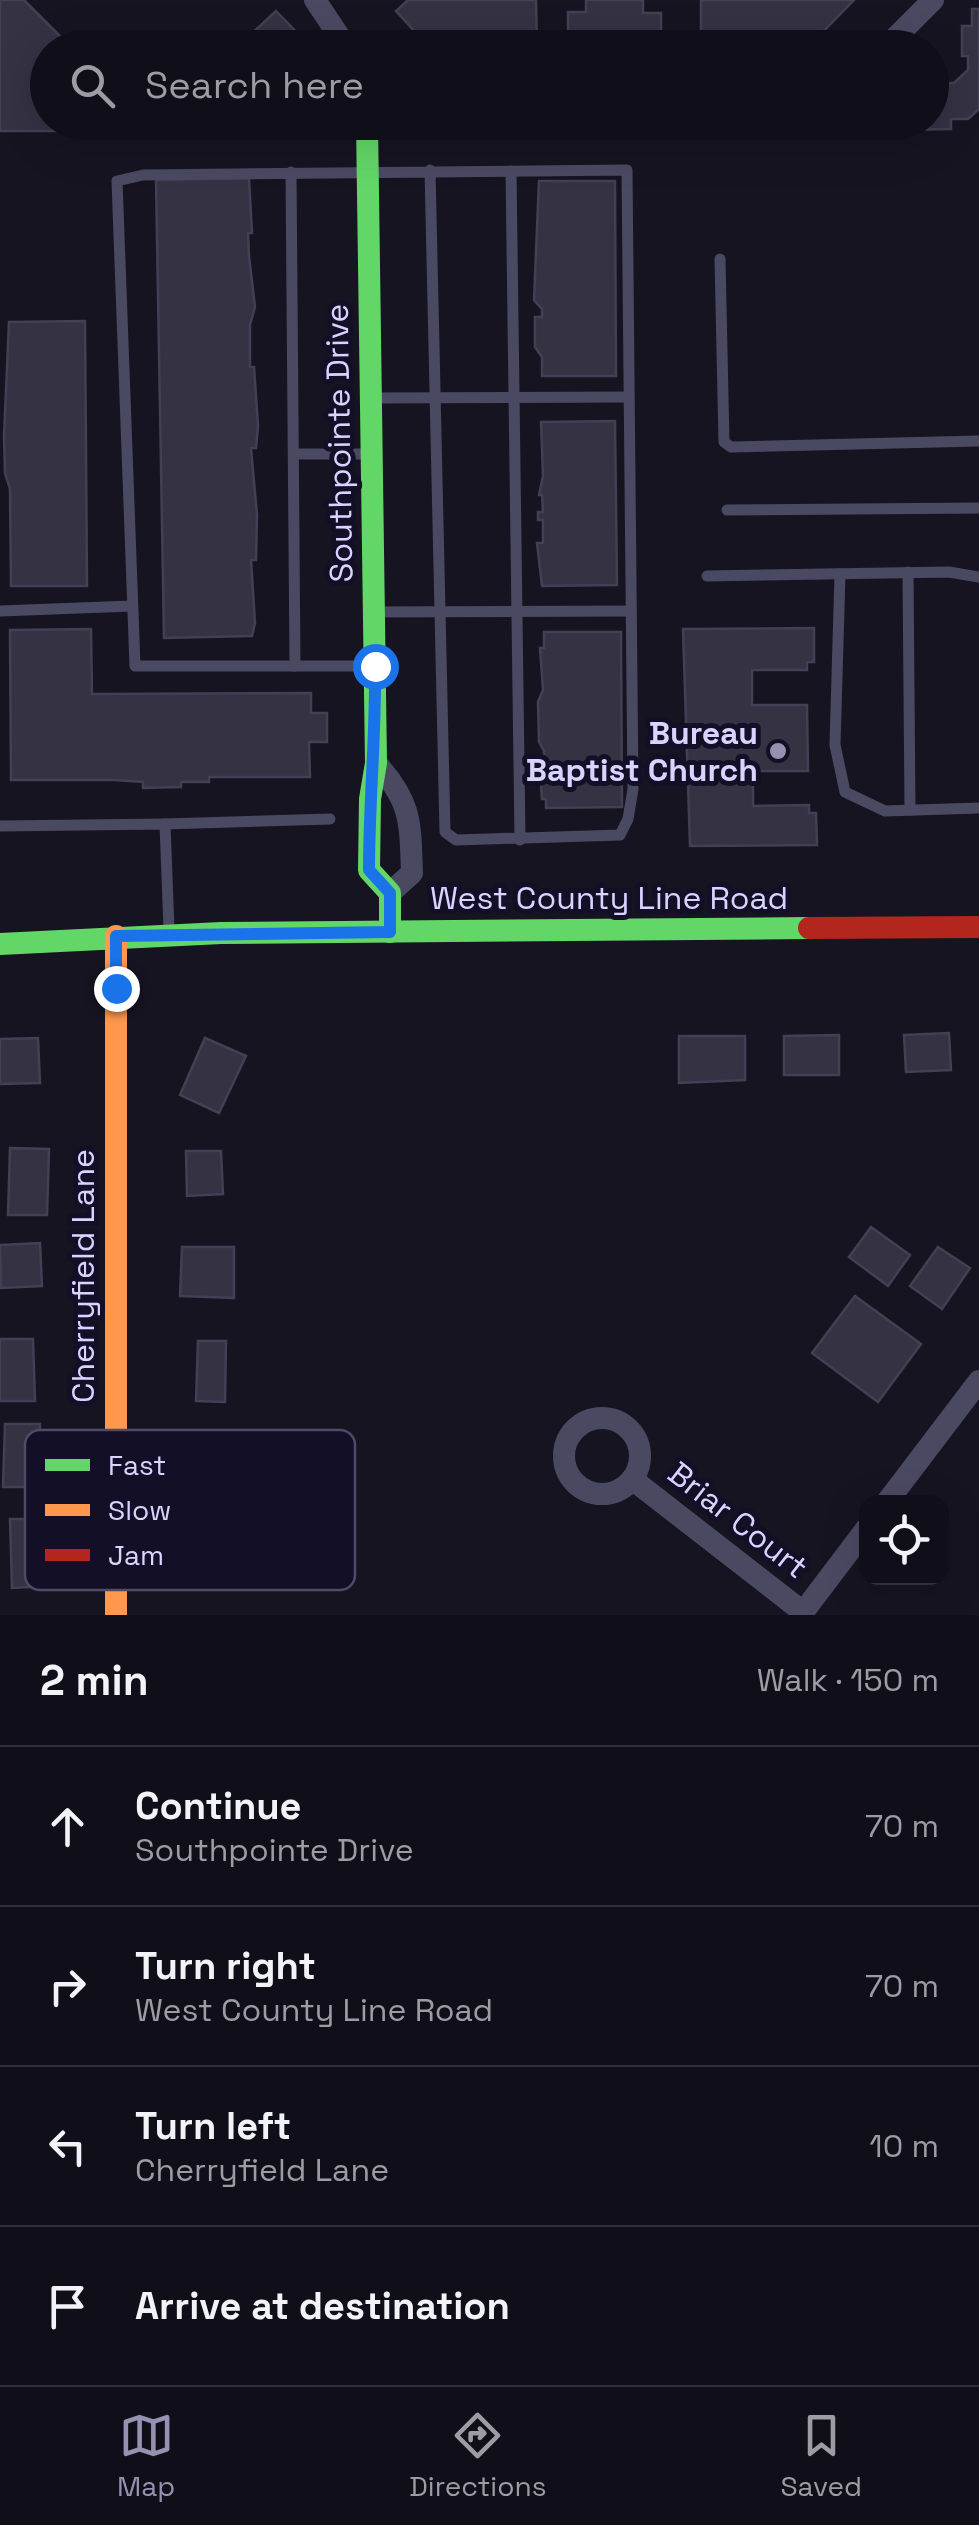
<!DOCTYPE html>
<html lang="en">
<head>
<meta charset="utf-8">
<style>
	body { margin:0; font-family:"Space Grotesk",sans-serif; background:#1e1d26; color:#f1f3f6 }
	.controls { position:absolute; right:30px; bottom:30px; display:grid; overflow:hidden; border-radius:20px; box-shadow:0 10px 40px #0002 }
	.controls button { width:90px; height:90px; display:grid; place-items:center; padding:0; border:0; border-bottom:2px solid #302f38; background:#100f19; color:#f1f3f6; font:50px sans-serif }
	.stop { position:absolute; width:30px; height:30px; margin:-22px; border:8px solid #1a73e8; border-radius:50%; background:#fff }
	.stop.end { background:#1a73e8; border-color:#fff; box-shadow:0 2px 10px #0008 }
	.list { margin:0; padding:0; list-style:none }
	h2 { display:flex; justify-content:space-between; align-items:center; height:130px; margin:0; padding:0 40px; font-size:42px }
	h2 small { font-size:32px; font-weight:400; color:#9c9ca2 }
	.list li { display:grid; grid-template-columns:65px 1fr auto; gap:30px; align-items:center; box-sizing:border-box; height:160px; padding:0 40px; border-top:2px solid #302f38 }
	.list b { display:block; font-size:38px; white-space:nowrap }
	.list p { margin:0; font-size:32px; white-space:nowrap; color:#9c9ca2 }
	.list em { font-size:32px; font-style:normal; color:#9c9ca2 }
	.icon { flex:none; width:55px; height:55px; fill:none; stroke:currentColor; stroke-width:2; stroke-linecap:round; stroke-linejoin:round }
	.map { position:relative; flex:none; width:979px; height:1615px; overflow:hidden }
	.search { position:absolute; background:#100f19; box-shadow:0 10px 40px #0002; left:30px; right:30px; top:30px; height:110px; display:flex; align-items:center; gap:25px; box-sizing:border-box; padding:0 35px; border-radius:55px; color:#9c9ca2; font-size:38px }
	.sheet { height:770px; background:#100f19 }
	nav { display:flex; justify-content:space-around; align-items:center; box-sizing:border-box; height:140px; border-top:2px solid #302f38; background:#100f19; font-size:28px; color:#9c9ca2 }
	nav a { display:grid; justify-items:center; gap:5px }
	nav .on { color:#9591b1 }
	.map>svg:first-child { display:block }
</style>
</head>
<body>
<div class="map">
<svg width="979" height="1615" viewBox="0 0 979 1615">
	<rect width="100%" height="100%" fill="#161421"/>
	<g fill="#343243" stroke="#433f54" stroke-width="2.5">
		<path d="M0,0H24L60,36L59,48H48V122H64V131H0Z"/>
		<path d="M408,0H536L537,48H430L396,11Z"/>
		<path d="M586,0H643V13H661V48H568V12H586Z"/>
		<path d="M701,0H854L807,48H701Z"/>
		<path d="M972,9H979V109L968,119H951V129L896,130V122H932V78H940V83H954L968,70V56H962V26H972Z"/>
		<path d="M276,11L312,48H236Z"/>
		<path d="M188,122H250L246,127H189Z"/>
		<path d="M249,178L252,233H248L249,256L255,307L250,325V367H254L258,426L256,448H251L257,515L256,560H251L255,623L252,636L164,638L156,180Z"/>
		<path d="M539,181H615L616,376H542V357L535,347V317H542V309L534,300Z"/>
		<path d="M85,321L87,586H11L10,489L5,473L4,436L9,322Z"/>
		<path d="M615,421L617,585L542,586L537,543H543V520H538V512H543L542,495H539L543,476L541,422Z"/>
		<path d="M814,628V662H807V670H752V705H807L808,771H753V806L809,805V813H816L817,845L690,846L683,629Z"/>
		<path d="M91,629L92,694L311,693V713H327V742H309L310,777H209V782H181V787L143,788V782L114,780H11L10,630Z"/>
		<path d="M544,632H621L622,807L546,808V799H542L539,759H544V751L539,742L538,702L543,690L540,648H544Z"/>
		<path d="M949,1033L951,1070L906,1072L904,1035Z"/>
		<path d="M839,1035V1075H784V1036Z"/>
		<path d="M679,1036H745V1080L679,1083Z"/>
		<path d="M38,1038L40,1083L0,1084V1039Z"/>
		<path d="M205,1038L246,1056L219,1113L180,1095Z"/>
		<path d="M10,1148L49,1149L47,1215H8Z"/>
		<path d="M186,1151H221L223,1194L187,1196Z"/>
		<path d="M871,1227L910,1255L888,1286L849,1257Z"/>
		<path d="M40,1243L42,1286L1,1288L0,1245Z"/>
		<path d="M182,1247H234V1298L180,1296Z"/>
		<path d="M938,1247L970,1268L942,1309L910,1286Z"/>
		<path d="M855,1296L921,1344L878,1402L812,1353Z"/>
		<path d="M0,1339H33L35,1401H0Z"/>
		<path d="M198,1341H226L225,1402L196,1401Z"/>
		<path d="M5,1424H40L38,1487H3Z"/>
		<path d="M10,1519H47L49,1586L12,1588Z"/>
	</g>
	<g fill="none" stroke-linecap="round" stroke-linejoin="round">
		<g stroke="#4a4962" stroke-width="11">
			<path d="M511,171L520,840"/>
			<path d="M291,172L295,666"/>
			<path d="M720,259L724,442L731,447L979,441"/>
			<path d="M371,398L628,397"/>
			<path d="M294,454H369"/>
			<path d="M727,510L979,508"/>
			<path d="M908,572L910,810"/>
			<path d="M840,574L835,745L845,792L885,811L979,808"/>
			<path d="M707,576L949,572L979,577"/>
			<path d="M0,611L132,606"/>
			<path d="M374,612L631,611"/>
			<path d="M371,666H135L117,181L143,175L627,170L633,789L628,819L620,835L456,840L445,832L430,170"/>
			<path d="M165,824L330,819"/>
			<path d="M0,826L165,824L169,929"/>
		</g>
		<g stroke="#4a4962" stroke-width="22">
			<path d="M315,0L347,48"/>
			<path d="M885,48L933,0"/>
			<path d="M376,763C412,803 410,821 412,873L390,893"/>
			<circle cx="602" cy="1456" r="38"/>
			<path d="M632,1479L803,1612"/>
			<path d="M887,1502L979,1381"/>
			<path d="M801,1615L866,1529"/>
		</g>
		<g stroke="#63d668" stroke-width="22">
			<path d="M367,122L376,763L370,799L369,870L390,893V932"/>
			<path d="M0,944L221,933L809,928"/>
		</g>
		<path stroke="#ff974d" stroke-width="22" d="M116,936V1615"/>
		<path stroke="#b3261e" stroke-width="22" d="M809,928L979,927"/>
	</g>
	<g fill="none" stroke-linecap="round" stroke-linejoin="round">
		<path stroke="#1a73e8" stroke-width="12" d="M116,988V936L390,932V893L369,870C369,802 376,735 375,666"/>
	</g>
	<circle fill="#9591b1" stroke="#130f26" stroke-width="4" cx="778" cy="751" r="10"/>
	<g text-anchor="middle" stroke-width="10" stroke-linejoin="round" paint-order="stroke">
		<g font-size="32" fill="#d9d4ff" stroke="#130f26">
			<text transform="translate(339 443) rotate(-91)" y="11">Southpointe Drive</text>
			<text x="609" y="909">West County Line Road</text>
			<text transform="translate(83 1276) rotate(-90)" y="11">Cherryfield Lane</text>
			<text transform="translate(738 1520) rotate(38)" y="11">Briar Court</text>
		</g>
		<g font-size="32" font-weight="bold" fill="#d9d4ff" stroke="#130f26" text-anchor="end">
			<text x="758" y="744">Bureau<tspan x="758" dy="37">Baptist Church</tspan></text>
		</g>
	</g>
	<rect x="25" y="1430" width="330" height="160" rx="15" fill="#130f26" stroke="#4e4a67" stroke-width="2.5"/>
	<rect x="45" y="1459" width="45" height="12" fill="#63d668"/>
	<rect x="45" y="1504" width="45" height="12" fill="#ff974d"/>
	<rect x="45" y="1549" width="45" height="12" fill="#b3261e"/>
	<g font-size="28" fill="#d9d4ff">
		<text x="108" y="1475">Fast</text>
		<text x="108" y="1520">Slow</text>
		<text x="108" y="1565">Jam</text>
	</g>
</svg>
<div class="controls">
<button><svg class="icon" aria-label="locate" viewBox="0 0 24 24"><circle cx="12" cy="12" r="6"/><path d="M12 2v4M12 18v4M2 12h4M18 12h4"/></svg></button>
</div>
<div class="stop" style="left:375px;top:666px"></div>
<div class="stop end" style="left:116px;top:988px"></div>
<div class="search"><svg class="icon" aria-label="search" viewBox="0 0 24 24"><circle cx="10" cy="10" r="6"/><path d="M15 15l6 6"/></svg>Search here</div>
</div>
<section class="sheet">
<h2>2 min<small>Walk · 150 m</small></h2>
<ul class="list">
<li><svg class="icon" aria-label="ahead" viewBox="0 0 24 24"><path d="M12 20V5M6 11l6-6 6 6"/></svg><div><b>Continue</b><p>Southpointe Drive</p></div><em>70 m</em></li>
<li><svg class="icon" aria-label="right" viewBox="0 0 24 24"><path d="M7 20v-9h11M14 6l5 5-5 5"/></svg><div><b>Turn right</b><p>West County Line Road</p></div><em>70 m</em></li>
<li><svg class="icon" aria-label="left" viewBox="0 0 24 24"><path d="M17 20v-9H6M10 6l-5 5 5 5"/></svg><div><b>Turn left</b><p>Cherryfield Lane</p></div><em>10 m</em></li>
<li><svg class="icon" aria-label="arrive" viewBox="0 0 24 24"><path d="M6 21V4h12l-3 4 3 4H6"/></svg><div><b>Arrive at destination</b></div></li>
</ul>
</section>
<nav>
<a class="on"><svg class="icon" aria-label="map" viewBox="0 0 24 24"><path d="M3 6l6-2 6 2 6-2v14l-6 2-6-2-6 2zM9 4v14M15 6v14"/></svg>Map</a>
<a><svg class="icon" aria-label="directions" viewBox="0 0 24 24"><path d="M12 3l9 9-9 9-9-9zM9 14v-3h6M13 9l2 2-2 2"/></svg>Directions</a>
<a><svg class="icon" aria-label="saved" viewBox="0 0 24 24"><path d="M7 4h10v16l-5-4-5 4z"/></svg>Saved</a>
</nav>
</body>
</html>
